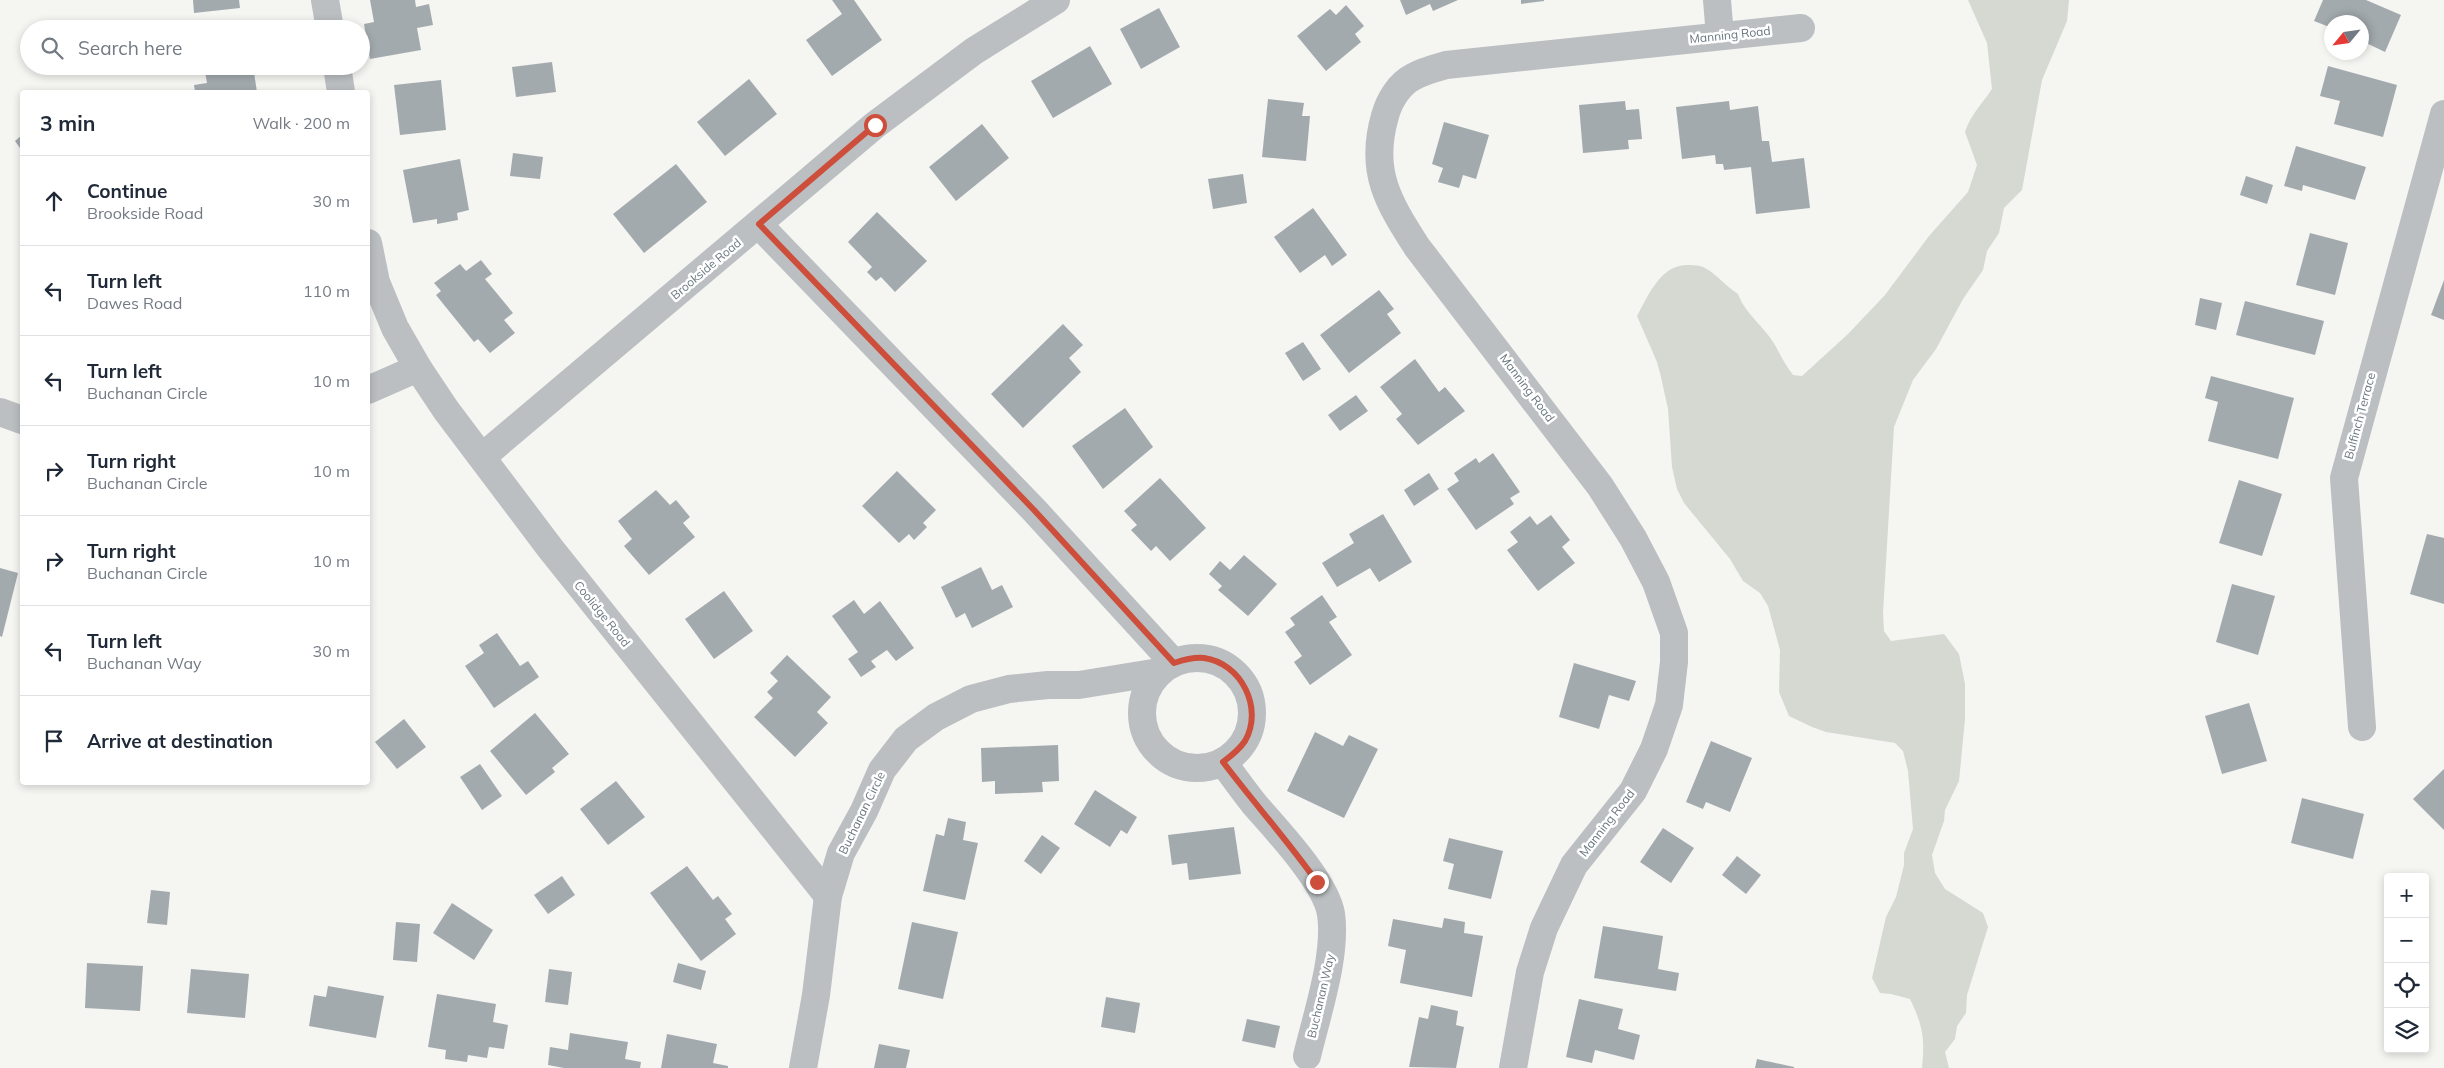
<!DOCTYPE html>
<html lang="en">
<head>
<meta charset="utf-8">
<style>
	body { margin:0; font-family:Mulish,sans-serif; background:#f2f2f3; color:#1f2937 }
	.controls { position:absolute; right:15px; bottom:15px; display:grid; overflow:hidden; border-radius:5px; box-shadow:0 2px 8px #0003 }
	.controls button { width:45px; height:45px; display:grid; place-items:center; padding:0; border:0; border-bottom:1px solid #e0e1e3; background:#fff; color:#1f2937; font:25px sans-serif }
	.compass { position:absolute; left:2324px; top:15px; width:45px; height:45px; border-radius:50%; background:#fff; box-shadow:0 2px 8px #0003; rotate:241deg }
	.stop { position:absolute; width:15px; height:15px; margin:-11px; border:4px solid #cc4e3b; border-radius:50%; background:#fff }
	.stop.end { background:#cc4e3b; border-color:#fff; box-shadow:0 1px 5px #0008 }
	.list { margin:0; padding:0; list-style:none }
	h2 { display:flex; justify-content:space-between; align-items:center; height:65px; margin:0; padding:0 20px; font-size:21px }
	h2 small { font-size:16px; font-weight:400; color:#747a83 }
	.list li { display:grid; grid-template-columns:32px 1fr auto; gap:15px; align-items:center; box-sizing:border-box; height:90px; padding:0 20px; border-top:1px solid #e0e1e3 }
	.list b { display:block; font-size:19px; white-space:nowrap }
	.list p { margin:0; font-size:16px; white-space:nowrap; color:#747a83 }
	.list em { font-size:16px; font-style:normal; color:#747a83 }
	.icon { flex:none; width:28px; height:28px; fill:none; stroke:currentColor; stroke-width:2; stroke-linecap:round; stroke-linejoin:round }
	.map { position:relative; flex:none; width:2444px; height:1068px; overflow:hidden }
	.search { position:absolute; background:#fff; box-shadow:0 2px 8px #0003; left:20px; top:20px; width:350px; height:55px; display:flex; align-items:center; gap:12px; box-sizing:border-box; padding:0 18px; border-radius:28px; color:#747a83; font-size:19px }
	.panel { position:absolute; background:#fff; box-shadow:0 2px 8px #0003; left:20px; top:90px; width:350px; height:695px; border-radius:5px }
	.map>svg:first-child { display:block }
</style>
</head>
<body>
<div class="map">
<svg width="2444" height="1068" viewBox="0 0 2444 1068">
	<rect width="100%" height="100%" fill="#f5f5f2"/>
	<path fill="#d5d9d2" d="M1968,0H2069L2067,21L2042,80L2022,190L2004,208L1999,233L1987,251L1983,270L1963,299L1936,349L1913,380L1894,427L1883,613L1884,631L1891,641L1944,634L1959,654L1965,684V719L1959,781L1945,810L1944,821L1932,855L1935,873L1945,889L1983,913L1988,927L1967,995L1966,1013L1957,1026L1955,1039L1945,1052L1949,1068H1922C1925,1039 1923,1026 1910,999L1891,994L1880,993L1872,978L1886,917L1896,897L1904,865V853L1913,829L1908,771L1903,751L1895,743L1826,732L1812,727L1789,716L1779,692L1780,650L1768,606L1760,593L1743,581L1730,559L1684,503L1677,489L1672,467L1668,409L1661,377L1657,362L1637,316C1648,296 1660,266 1686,265C1692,265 1700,265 1705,268C1718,275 1725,286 1738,294C1746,315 1764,326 1775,345C1781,356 1785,365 1793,375L1802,376L1848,334L1885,295L1929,236L1968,192L1977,165L1965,132C1971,114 1982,104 1992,89L1987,43Z"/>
	<g fill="#a3aaae">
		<path d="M193,0H239L240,8L194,13Z"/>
		<path d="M370,0H415L416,7L429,4L433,25L417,28L421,50L370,59L364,24L374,22Z"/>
		<path d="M832,0H854L882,40L832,76L806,40L842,14Z"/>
		<path d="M1400,0H1458L1433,11L1430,4L1406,15Z"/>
		<path d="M1521,0H1544V1L1521,4Z"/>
		<path d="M2323,0H2366L2401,15L2385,52L2362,41V22H2332V28L2314,21Z"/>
		<path d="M1346,5L1364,26L1355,34L1361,42L1326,71L1297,36L1330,9L1336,15Z"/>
		<path d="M1159,8L1180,47L1141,69L1120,29Z"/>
		<path d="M1090,46L1112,84L1053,118L1031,81Z"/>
		<path d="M552,62L556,92L516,97L512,67Z"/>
		<path d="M204,66H253L257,92H195L194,85L207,83Z"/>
		<path d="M2328,66L2397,85L2383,137L2334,124L2340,101L2320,96Z"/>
		<path d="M749,79L777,114L725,156L697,122Z"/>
		<path d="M441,80L446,130L400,135L394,85Z"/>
		<path d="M1268,99L1304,103L1302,116H1310L1306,161L1262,157Z"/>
		<path d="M1625,101L1626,110L1639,109L1642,139L1628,140L1629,149L1583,153L1579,105Z"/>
		<path d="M1729,101L1730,110L1758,106L1762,141H1769L1772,162L1804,158L1810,208L1756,214L1751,167L1724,170L1723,164H1716L1715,155L1682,159L1676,107Z"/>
		<path d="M1444,122L1489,135L1476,179L1463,175L1459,188L1438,182L1443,168L1432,164Z"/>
		<path d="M982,124L1009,158L956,201L929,167Z"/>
		<path d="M22,135V151L15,141Z"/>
		<path d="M2296,146L2366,167L2355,200L2303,185L2302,191L2284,186Z"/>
		<path d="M513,153L543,157L540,179L510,176Z"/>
		<path d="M460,159L469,210L457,213L458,220L437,224V219L413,223L403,170Z"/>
		<path d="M676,164L707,202L644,253L613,214Z"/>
		<path d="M1243,174L1247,203L1213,209L1208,179Z"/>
		<path d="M2246,176L2273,185L2267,204L2240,195Z"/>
		<path d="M1313,208L1347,255L1332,266L1325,255L1300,273L1274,237Z"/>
		<path d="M877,212L927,261L895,292L881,277L876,281L867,272L872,267L848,242Z"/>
		<path d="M2310,233L2348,243L2335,295L2296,285Z"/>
		<path d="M481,260L492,274L485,279L513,313L504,320L515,333L490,353L478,339L474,342L436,295L441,291L434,283L460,264L466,271Z"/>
		<path d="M2444,280V320L2431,315Z"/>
		<path d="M1379,290L1394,309L1387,314L1401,333L1349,373L1320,335Z"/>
		<path d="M2200,298L2222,303L2216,330L2195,325Z"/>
		<path d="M2245,301L2324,321L2315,355L2236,335Z"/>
		<path d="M1063,324L1083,345L1069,358L1081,372L1023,428L991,394Z"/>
		<path d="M1303,342L1321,369L1303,381L1285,353Z"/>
		<path d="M1415,359L1439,392L1445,387L1465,411L1418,445L1396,419L1402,414L1380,387Z"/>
		<path d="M2211,376L2294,398L2278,459L2208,441L2218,402L2205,398Z"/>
		<path d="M1356,395L1368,411L1340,431L1328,415Z"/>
		<path d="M1125,408L1153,447L1103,489L1072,446Z"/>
		<path d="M1493,453L1520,492L1510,498L1514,504L1476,530L1447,489L1459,481L1454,473L1476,458L1479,463Z"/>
		<path d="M897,471L936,510L923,523L927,527L914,540L909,534L899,543L862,506Z"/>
		<path d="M1429,473L1439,489L1414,506L1404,490Z"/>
		<path d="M1160,478L1206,528L1170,561L1156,546L1151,551L1131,530L1137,525L1124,511Z"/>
		<path d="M2239,480L2282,494L2262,556L2219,543Z"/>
		<path d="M656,490L670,505L676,500L690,517L683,523L695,537L649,575L624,546L632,539L618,521Z"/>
		<path d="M1383,514L1412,562L1379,582L1370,568L1337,587L1322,563L1354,543L1349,534Z"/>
		<path d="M1551,515L1570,540L1562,547L1575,563L1538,591L1507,550L1518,542L1510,532L1530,516L1537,525Z"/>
		<path d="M2427,534L2444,538V604L2410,594Z"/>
		<path d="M1244,555L1277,584L1248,616L1218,590L1222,586L1209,574L1220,561L1230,570Z"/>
		<path d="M981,567L992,590L1002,585L1013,607L972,628L965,613L956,618L941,587Z"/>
		<path d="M0,568L18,573L2,637L0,636Z"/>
		<path d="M2232,584L2275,596L2258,655L2216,642Z"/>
		<path d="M724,591L753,631L714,659L685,619Z"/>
		<path d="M1322,595L1337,617L1329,622L1352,655L1310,685L1294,662L1302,656L1285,632L1295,625L1290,618Z"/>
		<path d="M854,600L864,614L880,601L914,648L896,661L887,650L871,661L876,667L861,677L848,659L858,652L832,616Z"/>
		<path d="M497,633L520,666L528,661L539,677L494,708L465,666L484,653L479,645Z"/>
		<path d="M787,655L831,697L817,712L828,723L795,757L754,717L773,698L767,692L778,681L770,673Z"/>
		<path d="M1574,663L1636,681L1629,701L1609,695L1599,729L1559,717Z"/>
		<path d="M2249,703L2267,761L2222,774L2205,716Z"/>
		<path d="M535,713L569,754L552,768L555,772L526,795L490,751Z"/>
		<path d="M404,719L426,747L397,769L375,742Z"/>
		<path d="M1315,732L1343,746L1349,735L1378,749L1344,818L1287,791Z"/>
		<path d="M1711,741L1752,758L1730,812L1706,802L1703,809L1686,802Z"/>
		<path d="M1058,745L1059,781L1042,782L1043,792L995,794V781L982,782L981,748Z"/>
		<path d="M480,764L502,796L482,810L460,777Z"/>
		<path d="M2444,769V830L2413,799Z"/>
		<path d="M616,781L645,817L608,845L580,809Z"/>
		<path d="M1095,790L1137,817L1127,834L1121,830L1110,847L1074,824Z"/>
		<path d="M2302,798L2364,814L2353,859L2291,843Z"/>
		<path d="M948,818L966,822L963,840L978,843L965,900L923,891L936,834L944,836Z"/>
		<path d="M1234,827L1241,874L1189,880L1187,863L1172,865L1168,835Z"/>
		<path d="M1663,828L1694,848L1671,883L1640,862Z"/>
		<path d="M1042,835L1060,848L1041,874L1024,861Z"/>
		<path d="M1449,838L1503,851L1491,899L1448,889L1454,864L1443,861Z"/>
		<path d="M1737,856L1761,875L1746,894L1722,875Z"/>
		<path d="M687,866L713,900L718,896L732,914L725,919L736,934L701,961L650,893Z"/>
		<path d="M562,876L575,895L548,914L534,895Z"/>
		<path d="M151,890L170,892L167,925L147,923Z"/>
		<path d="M452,903L493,930L474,960L433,933Z"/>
		<path d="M1444,918L1465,922L1464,933L1483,936L1472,997L1400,983L1406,950L1388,946L1393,919L1442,928Z"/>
		<path d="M396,922L420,924L417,962L393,960Z"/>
		<path d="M912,922L958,932L943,999L898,989Z"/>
		<path d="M1603,926L1663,936L1658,969L1679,973L1676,991L1594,978Z"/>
		<path d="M87,963L143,966L140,1011L85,1008Z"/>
		<path d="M678,963L706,971L701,990L673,982Z"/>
		<path d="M191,969L249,974L245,1018L187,1013Z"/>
		<path d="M549,969L572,972L568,1005L545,1002Z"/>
		<path d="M328,986L384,996L376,1038L309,1026L314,995L326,997Z"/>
		<path d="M437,994L496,1004L493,1022L508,1025L504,1049L489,1047L487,1058L468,1055L467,1062L445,1059L446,1050L428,1047Z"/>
		<path d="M1106,997L1140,1003L1135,1033L1101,1027Z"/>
		<path d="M1579,999L1623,1009L1618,1029L1640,1035L1634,1060L1595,1050L1592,1063L1566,1057Z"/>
		<path d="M1431,1005L1458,1011L1456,1025L1464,1027L1456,1068L1409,1067L1419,1017L1428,1019Z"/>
		<path d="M1247,1019L1280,1026L1275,1048L1242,1041Z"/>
		<path d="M570,1033L628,1042L625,1059L641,1062L640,1068H564L548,1065L550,1047L568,1050Z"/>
		<path d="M667,1034L717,1044L713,1063L728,1066V1068H661Z"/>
		<path d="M879,1044L910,1050L906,1068H874Z"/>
		<path d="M1757,1059L1794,1067V1068H1755Z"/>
	</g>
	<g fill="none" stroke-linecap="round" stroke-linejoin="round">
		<g stroke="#bbbfc2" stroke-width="28">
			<path d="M325,0L330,29"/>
			<path d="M1717,0L1720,36"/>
			<path d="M337,66L341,92"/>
			<path d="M759,225L1034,510L1174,663"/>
			<path d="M368,243L376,282L395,328L418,368L446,410L550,548L828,896"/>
			<path d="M368,390L418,368"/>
			<path d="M0,412L22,420"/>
			<path d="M482,457L875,125L974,51L1056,0"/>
			<circle cx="1197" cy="713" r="55"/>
			<path d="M2362,727L2344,478L2444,114"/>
			<path d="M1223,762C1233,776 1244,791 1255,805C1276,829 1326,882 1331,914C1337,955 1317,1014 1307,1056"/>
			<path d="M803,1068L816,995L828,896L841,853L864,811L882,770L906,739L936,717L971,699L1009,689L1048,685H1079L1159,672"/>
			<path d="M1513,1068L1530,972L1544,928L1574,865L1633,791L1654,749L1669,705L1674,662V633L1656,582L1633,538L1600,486L1417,247C1388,202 1369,171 1385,116C1389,101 1399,84 1413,77C1423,71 1435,68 1446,65L1801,28"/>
		</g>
	</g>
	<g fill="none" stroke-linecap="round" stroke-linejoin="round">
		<path stroke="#cc4e3b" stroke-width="6" d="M875,125L759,224L1034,510L1174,663C1183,660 1193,657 1204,658C1241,663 1264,708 1245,741C1239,750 1231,756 1223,762C1254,803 1288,841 1317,882"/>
	</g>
	<g text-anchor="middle" stroke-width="5" stroke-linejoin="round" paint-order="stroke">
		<g font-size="12" fill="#68777f" stroke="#fff">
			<text transform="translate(1730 35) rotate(-6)" y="4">Manning Road</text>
			<text transform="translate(706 269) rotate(-40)" y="4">Brookside Road</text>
			<text transform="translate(1527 388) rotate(53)" y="4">Manning Road</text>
			<text transform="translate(2360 416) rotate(-75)" y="4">Bulfinch Terrace</text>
			<text transform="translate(602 614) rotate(51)" y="4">Coolidge Road</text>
			<text transform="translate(862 813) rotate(-64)" y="4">Buchanan Circle</text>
			<text transform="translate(1607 823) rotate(-52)" y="4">Manning Road</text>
			<text transform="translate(1321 996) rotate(-77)" y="4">Buchanan Way</text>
		</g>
	</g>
</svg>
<div class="controls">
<button>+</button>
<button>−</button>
<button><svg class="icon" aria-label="locate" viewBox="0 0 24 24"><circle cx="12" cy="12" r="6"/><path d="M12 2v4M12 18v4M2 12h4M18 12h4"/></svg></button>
<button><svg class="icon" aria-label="layers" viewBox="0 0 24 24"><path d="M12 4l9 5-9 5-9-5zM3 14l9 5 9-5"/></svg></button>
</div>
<svg class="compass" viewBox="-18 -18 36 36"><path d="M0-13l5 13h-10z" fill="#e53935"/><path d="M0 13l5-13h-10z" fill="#747a83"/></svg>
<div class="stop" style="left:875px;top:125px"></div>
<div class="stop end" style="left:1317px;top:882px"></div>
<div class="search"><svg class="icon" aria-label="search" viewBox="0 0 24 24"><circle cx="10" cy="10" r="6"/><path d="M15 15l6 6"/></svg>Search here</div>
<section class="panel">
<h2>3 min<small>Walk · 200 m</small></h2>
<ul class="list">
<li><svg class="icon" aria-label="ahead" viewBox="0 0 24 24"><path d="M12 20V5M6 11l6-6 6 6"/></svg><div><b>Continue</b><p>Brookside Road</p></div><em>30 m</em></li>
<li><svg class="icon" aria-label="left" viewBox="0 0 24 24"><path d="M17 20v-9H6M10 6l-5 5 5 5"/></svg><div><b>Turn left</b><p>Dawes Road</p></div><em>110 m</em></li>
<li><svg class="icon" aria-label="left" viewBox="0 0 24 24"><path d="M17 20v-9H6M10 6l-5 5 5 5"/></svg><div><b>Turn left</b><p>Buchanan Circle</p></div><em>10 m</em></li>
<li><svg class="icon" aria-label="right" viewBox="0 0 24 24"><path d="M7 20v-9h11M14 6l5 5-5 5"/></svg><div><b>Turn right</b><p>Buchanan Circle</p></div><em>10 m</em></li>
<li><svg class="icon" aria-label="right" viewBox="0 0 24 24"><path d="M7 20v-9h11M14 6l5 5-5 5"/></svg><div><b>Turn right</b><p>Buchanan Circle</p></div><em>10 m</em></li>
<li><svg class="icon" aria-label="left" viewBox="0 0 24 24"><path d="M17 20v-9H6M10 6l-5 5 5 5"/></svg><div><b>Turn left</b><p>Buchanan Way</p></div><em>30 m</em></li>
<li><svg class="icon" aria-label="arrive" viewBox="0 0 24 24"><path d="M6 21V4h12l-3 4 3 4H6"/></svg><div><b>Arrive at destination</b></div></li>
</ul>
</section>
</div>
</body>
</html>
